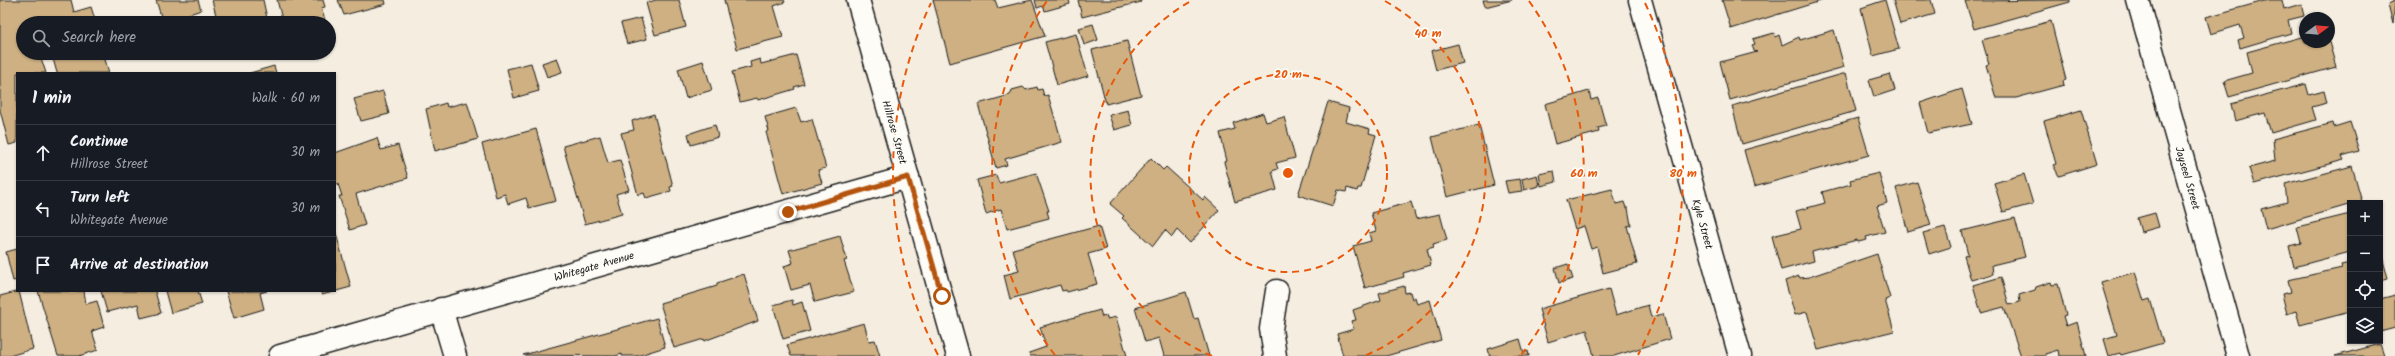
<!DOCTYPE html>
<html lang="en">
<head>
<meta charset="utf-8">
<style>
	body { margin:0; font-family:Kalam,sans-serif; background:#20242c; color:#f1f3f6 }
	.controls { position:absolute; right:12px; bottom:12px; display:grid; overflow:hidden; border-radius:0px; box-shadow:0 1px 3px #0004 }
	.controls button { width:36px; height:36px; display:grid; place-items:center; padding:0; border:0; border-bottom:1px solid #363941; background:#171b24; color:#f1f3f6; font:20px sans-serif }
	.compass { position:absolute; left:2299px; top:12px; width:36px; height:36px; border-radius:50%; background:#171b24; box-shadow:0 1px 3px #0004; rotate:74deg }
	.stop { position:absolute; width:12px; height:12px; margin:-9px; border:3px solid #b45309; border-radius:50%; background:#fff }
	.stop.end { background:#b45309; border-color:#fff; box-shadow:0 1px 4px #0008 }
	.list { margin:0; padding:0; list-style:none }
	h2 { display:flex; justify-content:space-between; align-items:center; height:52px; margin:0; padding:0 16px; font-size:17px }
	h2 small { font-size:13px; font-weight:400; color:#9ea1a6 }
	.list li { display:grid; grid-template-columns:26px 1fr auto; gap:12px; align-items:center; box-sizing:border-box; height:56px; padding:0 16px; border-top:1px solid #363941 }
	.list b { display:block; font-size:15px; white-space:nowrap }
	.list p { margin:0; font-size:13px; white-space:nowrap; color:#9ea1a6 }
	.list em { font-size:13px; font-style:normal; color:#9ea1a6 }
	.icon { flex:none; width:22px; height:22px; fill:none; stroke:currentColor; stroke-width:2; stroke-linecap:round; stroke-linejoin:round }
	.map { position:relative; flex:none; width:2395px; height:356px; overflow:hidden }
	.search { position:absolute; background:#171b24; box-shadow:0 1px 3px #0004; left:16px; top:16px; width:320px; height:44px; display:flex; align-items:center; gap:10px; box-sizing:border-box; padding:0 14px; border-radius:22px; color:#9ea1a6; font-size:15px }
	.panel { position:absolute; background:#171b24; box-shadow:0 1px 3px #0004; left:16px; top:72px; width:320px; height:220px; border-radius:0px }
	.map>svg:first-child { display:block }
</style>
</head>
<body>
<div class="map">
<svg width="2395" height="356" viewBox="0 0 2395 356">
	<rect width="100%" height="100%" fill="#f4ede0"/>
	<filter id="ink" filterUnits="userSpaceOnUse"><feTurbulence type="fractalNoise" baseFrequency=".025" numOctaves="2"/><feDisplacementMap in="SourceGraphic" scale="8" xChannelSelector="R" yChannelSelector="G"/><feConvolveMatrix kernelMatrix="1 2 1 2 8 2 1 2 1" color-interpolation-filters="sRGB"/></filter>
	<g filter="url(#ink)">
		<g fill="#ceb082" stroke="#1c1c1c">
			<path d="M0,0H71L74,12L91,7L96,23H23V53H103L109,73H57L52,55L41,58L46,73H17V143L9,145L0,110Z"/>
			<path d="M156,0H198L201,10L163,23Z"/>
			<path d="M212,0H263L268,23H218Z"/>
			<path d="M277,0H323L325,7L321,8L325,20L315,23H287L286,18L282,19Z"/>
			<path d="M338,0H385L386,4L344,15Z"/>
			<path d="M656,0H679L686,27L655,35L646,3Z"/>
			<path d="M724,0H784L785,2L774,6L783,37L737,49Z"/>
			<path d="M933,0H995L998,8L1032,0L1045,36L950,63Z"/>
			<path d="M1035,0H1069L1070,4L1045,11L1043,6L1037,8Z"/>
			<path d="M1078,0H1140L1141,2L1082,17Z"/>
			<path d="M1483,0H1512L1485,7Z"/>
			<path d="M1722,0H1824L1731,29Z"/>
			<path d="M1885,0L1899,49L1873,56L1861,8Z"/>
			<path d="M1893,0H1931L1935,14L1900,24Z"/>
			<path d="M2070,0V2L1974,29L1965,1Z"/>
			<path d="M2268,0H2282L2284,9L2301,4L2304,16L2288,20L2291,33L2240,48L2238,40L2244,38L2240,25L2211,34L2206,17Z"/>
			<path d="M2393,0H2395L2393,24L2388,4L2393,2Z"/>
			<path d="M641,18L647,39L627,44L621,23Z"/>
			<path d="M2051,21L2066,80L2063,81L2064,85L2016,98H1996L1986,65L1989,64L1982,40Z"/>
			<path d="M1093,24L1098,40L1084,45L1079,28Z"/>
			<path d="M1834,30L1844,67L1730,100L1720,62L1757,52L1754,51L1752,45L1755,44L1753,39L1774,33L1775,37L1779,35L1782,45L1799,37L1800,40Z"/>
			<path d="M1076,34L1088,76L1057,85L1045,42Z"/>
			<path d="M2305,36V42H2329L2336,67L2229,97L2224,81L2252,73L2247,52Z"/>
			<path d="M1127,41L1141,95L1106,104L1092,50Z"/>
			<path d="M1458,44L1463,63L1436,70L1431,51Z"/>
			<path d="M796,55L804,84L794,87L795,89L758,100L757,98L740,102L732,72L751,67L750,62L760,59L761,64Z"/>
			<path d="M557,58L562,72L547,77L542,63Z"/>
			<path d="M703,61L712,90L686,98L678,69Z"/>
			<path d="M531,63L539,91L514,98L507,69Z"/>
			<path d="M274,66L276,73H250Z"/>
			<path d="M1846,73L1856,111L1742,144L1732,106Z"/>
			<path d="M1890,74L1895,90L1874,97L1869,80Z"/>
			<path d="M2306,84L2309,95L2324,91L2327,103L2312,107L2316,120L2271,133L2265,113L2235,121L2231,104Z"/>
			<path d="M1023,87L1026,90L1037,87L1038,90L1042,89L1044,96L1048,95L1062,142L1005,159L1007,165L996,168L978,104L1010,95L1012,90Z"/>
			<path d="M1962,89L1972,124L1928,133L1920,103Z"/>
			<path d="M383,91L389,114L361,121L354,99Z"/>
			<path d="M1589,91L1591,100L1598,98L1606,126L1598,128L1599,132L1555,144L1545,104Z"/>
			<path d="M467,102L478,139L435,151L426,109L446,103L447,107Z"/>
			<path d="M1328,102L1349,108L1346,122L1370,129L1369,133L1376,135L1361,188H1358L1357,191L1347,188L1346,192L1338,190L1333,206L1298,195Z"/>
			<path d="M796,108L801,122L812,119L826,168L818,170L822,183L783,194L766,132L769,131L765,117Z"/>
			<path d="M1128,110L1132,125L1114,130L1109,115Z"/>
			<path d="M2081,110L2097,164L2059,176L2053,165L2056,164L2044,121Z"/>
			<path d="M1263,113L1266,122L1284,117L1295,158L1276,163L1278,169L1272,171L1277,190L1235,202L1224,162L1227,161L1220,133L1235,129L1233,123Z"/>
			<path d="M654,114L673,186L670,187L671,191L646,198L644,193L638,195L621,133L634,130L632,121Z"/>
			<path d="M1858,118L1869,155L1754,187L1744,150Z"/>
			<path d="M2350,122L2359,151L2342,156L2344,160L2254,184L2249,168L2275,161L2273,139L2333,123L2334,127Z"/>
			<path d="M715,125L718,137L691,145L688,134Z"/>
			<path d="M1479,125L1494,185L1447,197L1432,137Z"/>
			<path d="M536,129L556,201L529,208L526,198L508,204L505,194L496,197L482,144Z"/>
			<path d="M600,136L608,163L620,160L629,190L616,194L622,214L585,224L563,146Z"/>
			<path d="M377,138L381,150L398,145L408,178L356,194L365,225L350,230L339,196H342L338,184H335V153Z"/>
			<path d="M1151,158L1163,170L1166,167L1203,200L1205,197L1219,210L1190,243L1177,230L1172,237L1165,230L1153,246L1122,218L1124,216L1110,204Z"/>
			<path d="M2352,166L2362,201L2266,229L2261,209L2287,202L2285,184Z"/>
			<path d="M1554,171L1556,182L1541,186L1539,174Z"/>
			<path d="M1036,173L1049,211H1047L1049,218L1007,229L1001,209L986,214L977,180L996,175L999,183Z"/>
			<path d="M1879,173L1887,203L1877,206L1885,232L1866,237L1867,240L1858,242L1857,240L1812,252L1814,261L1781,270L1772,236L1801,229L1796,211L1825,203L1822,192L1851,184L1850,180Z"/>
			<path d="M2024,174L2033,204L2003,212L1994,183Z"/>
			<path d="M1537,175L1539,186L1524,190L1522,179Z"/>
			<path d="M1520,179L1522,191L1508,193L1505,181Z"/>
			<path d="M1917,182L1931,225L1908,232L1896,188Z"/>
			<path d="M1612,189L1616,204L1624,202L1626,208H1628L1631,225L1627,226L1637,264L1603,273L1597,247L1591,249L1584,226L1575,229L1566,200Z"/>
			<path d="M1411,202L1416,219L1440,214L1447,240L1433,244L1434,247L1427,249L1431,265L1403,273L1404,277L1365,288L1353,246L1371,241L1369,233L1376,231L1371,213Z"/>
			<path d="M2155,213L2159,227L2141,232L2137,218Z"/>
			<path d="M2350,214V238L2347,239L2350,252L2294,267L2289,246L2301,243L2297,227Z"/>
			<path d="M2015,218L2025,257L1992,265L1993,274L1971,280L1964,256L1968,255L1962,231Z"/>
			<path d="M1099,226L1106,249L1088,254L1097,284L1067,292L1066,290L1062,291L1060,285L1010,299L1004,275L1019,271L1013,249Z"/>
			<path d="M1945,227L1951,247L1929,254L1923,233Z"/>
			<path d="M335,230L351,287L322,295L320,291H335Z"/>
			<path d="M840,236L847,260L844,261L854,292L815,302L810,285L791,290L784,266L793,263L789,250Z"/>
			<path d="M17,249V280L13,281L6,252Z"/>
			<path d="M1877,254L1890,298L1885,300L1894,331L1818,350L1807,312L1795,315L1785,281L1799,276L1800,278L1809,277Z"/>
			<path d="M2382,256L2388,279L2380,281V257Z"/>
			<path d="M2350,263V312L2300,325L2296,311L2287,314L2282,294L2291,292L2288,280L2342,268L2341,265Z"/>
			<path d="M1568,264L1573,279L1559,283L1555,268Z"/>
			<path d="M2135,272L2144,301L2150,299L2163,343L2121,355L2120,353L2109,356L2104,339L2117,335L2101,282Z"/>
			<path d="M744,274L758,321L704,341V339L674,348L660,303L717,286V283Z"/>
			<path d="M2001,277L2009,305L2020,302L2019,295L2035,290L2036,287L2051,282L2052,285L2058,284L2066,315L2063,316L2066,326L2077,322L2086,356H2059L2058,350L2045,354L2046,356H2021L2004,307L1981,313L1973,285Z"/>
			<path d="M1404,286L1405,293L1410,292L1412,299L1415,297L1417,304L1430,300L1441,340L1386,356H1343L1337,334L1354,329L1351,321L1356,320L1353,310L1381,300L1379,293Z"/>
			<path d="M1609,289L1616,315L1648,305L1651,317L1663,314L1670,339L1614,356H1594L1587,330L1548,342L1539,309Z"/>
			<path d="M19,291L33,349L9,356H0V296Z"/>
			<path d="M38,291H84L86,304L97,301L104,327L92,331L98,350L79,356H58Z"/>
			<path d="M101,291H155L161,313L141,318L138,304L107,312Z"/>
			<path d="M165,291H198L202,304L171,313Z"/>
			<path d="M226,291H267L260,293L264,309L234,318Z"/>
			<path d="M1186,292L1194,319L1198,318L1209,356H1164L1159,338L1145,342L1135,308Z"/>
			<path d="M2395,295V328L2380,332V299Z"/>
			<path d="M792,300L793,305L802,302L810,331L783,339L773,305Z"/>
			<path d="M1100,310L1102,317L1106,316L1107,319L1116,317L1127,356H1030L1029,353L1046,347L1040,327Z"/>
			<path d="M657,318L665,347L637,356H622V354L615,356L523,355Z"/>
			<path d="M864,323L869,341L875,340L880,356H791L787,345Z"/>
			<path d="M1520,339L1524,353L1528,351L1529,356H1490L1488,349Z"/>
			<path d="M2380,344L2384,356H2335Z"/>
		</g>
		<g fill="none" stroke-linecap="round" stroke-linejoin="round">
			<g stroke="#1c1c1c" stroke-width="25">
				<g id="street">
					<path d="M1640,0L1740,356"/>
					<path d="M2138,0L2238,356"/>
					<path d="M441,309L455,356"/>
					<path d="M280,356L908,177"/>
					<path d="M1275,356L1271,329L1277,291"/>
				</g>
			</g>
			<g stroke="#1c1c1c" stroke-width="25">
				<path id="secondary" d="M858,0L958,356"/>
			</g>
			<use href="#street" stroke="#fdfcf7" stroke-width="22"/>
			<use href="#secondary" stroke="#fdfcf7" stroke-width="22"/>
		</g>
	</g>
	<g fill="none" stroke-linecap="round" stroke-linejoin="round" filter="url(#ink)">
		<path stroke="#b45309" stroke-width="5" d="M788,212L908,177L942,296"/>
	</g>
	<g fill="none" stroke="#e8590c" stroke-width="2" stroke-dasharray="7 5">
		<circle cx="1288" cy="173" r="99"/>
		<path d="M1212 356A198 198 0 0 1 1191 1M1385 1A198 198 0 0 1 1364 356"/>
		<path d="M1055 355A296 296 0 0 1 1047 1M1529 1A296 296 0 0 1 1521 355"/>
		<path d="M938 355A395 395 0 0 1 931 3M1645 3A395 395 0 0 1 1638 355"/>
	</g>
	<g text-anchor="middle" stroke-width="3.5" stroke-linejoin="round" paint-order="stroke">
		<g font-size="11" fill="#1c1c1c" stroke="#fdfcf7">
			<text transform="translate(895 132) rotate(74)" y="4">Hillrose Street</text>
			<text transform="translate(2188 178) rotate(74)" y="4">Jayseel Street</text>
			<text transform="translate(1703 224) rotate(74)" y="4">Kyle Street</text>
			<text transform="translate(594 266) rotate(-16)" y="4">Whitegate Avenue</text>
		</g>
	</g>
	<circle cx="1288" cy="173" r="6" fill="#e8590c" stroke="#fdfcf7" stroke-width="2"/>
	<g font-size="12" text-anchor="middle" font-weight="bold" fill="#e8590c" stroke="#fdfcf7" stroke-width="3.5" stroke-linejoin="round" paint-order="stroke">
		<text x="1428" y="37">40 m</text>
		<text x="1288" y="78">20 m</text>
		<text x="1584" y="177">60 m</text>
		<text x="1683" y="177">80 m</text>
	</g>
</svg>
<div class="controls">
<button>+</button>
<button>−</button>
<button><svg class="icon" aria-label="locate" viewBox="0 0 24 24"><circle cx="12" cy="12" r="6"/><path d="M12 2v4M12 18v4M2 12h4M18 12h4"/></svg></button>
<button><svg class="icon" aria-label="layers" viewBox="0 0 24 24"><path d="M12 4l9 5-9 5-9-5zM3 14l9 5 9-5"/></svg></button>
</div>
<svg class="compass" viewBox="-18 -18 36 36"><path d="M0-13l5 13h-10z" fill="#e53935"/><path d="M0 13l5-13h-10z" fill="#9ea1a6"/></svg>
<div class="stop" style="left:942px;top:296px"></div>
<div class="stop end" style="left:788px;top:212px"></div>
<div class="search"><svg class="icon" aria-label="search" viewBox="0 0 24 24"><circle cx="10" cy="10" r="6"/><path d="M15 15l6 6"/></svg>Search here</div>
<section class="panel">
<h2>1 min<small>Walk · 60 m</small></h2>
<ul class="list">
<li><svg class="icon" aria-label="ahead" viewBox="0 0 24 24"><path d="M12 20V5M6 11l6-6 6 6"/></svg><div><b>Continue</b><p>Hillrose Street</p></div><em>30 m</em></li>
<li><svg class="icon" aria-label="left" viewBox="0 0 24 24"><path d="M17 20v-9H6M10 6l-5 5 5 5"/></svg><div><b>Turn left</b><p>Whitegate Avenue</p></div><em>30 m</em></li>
<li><svg class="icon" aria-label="arrive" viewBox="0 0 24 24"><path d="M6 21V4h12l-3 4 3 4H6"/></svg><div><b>Arrive at destination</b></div></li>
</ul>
</section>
</div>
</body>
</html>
